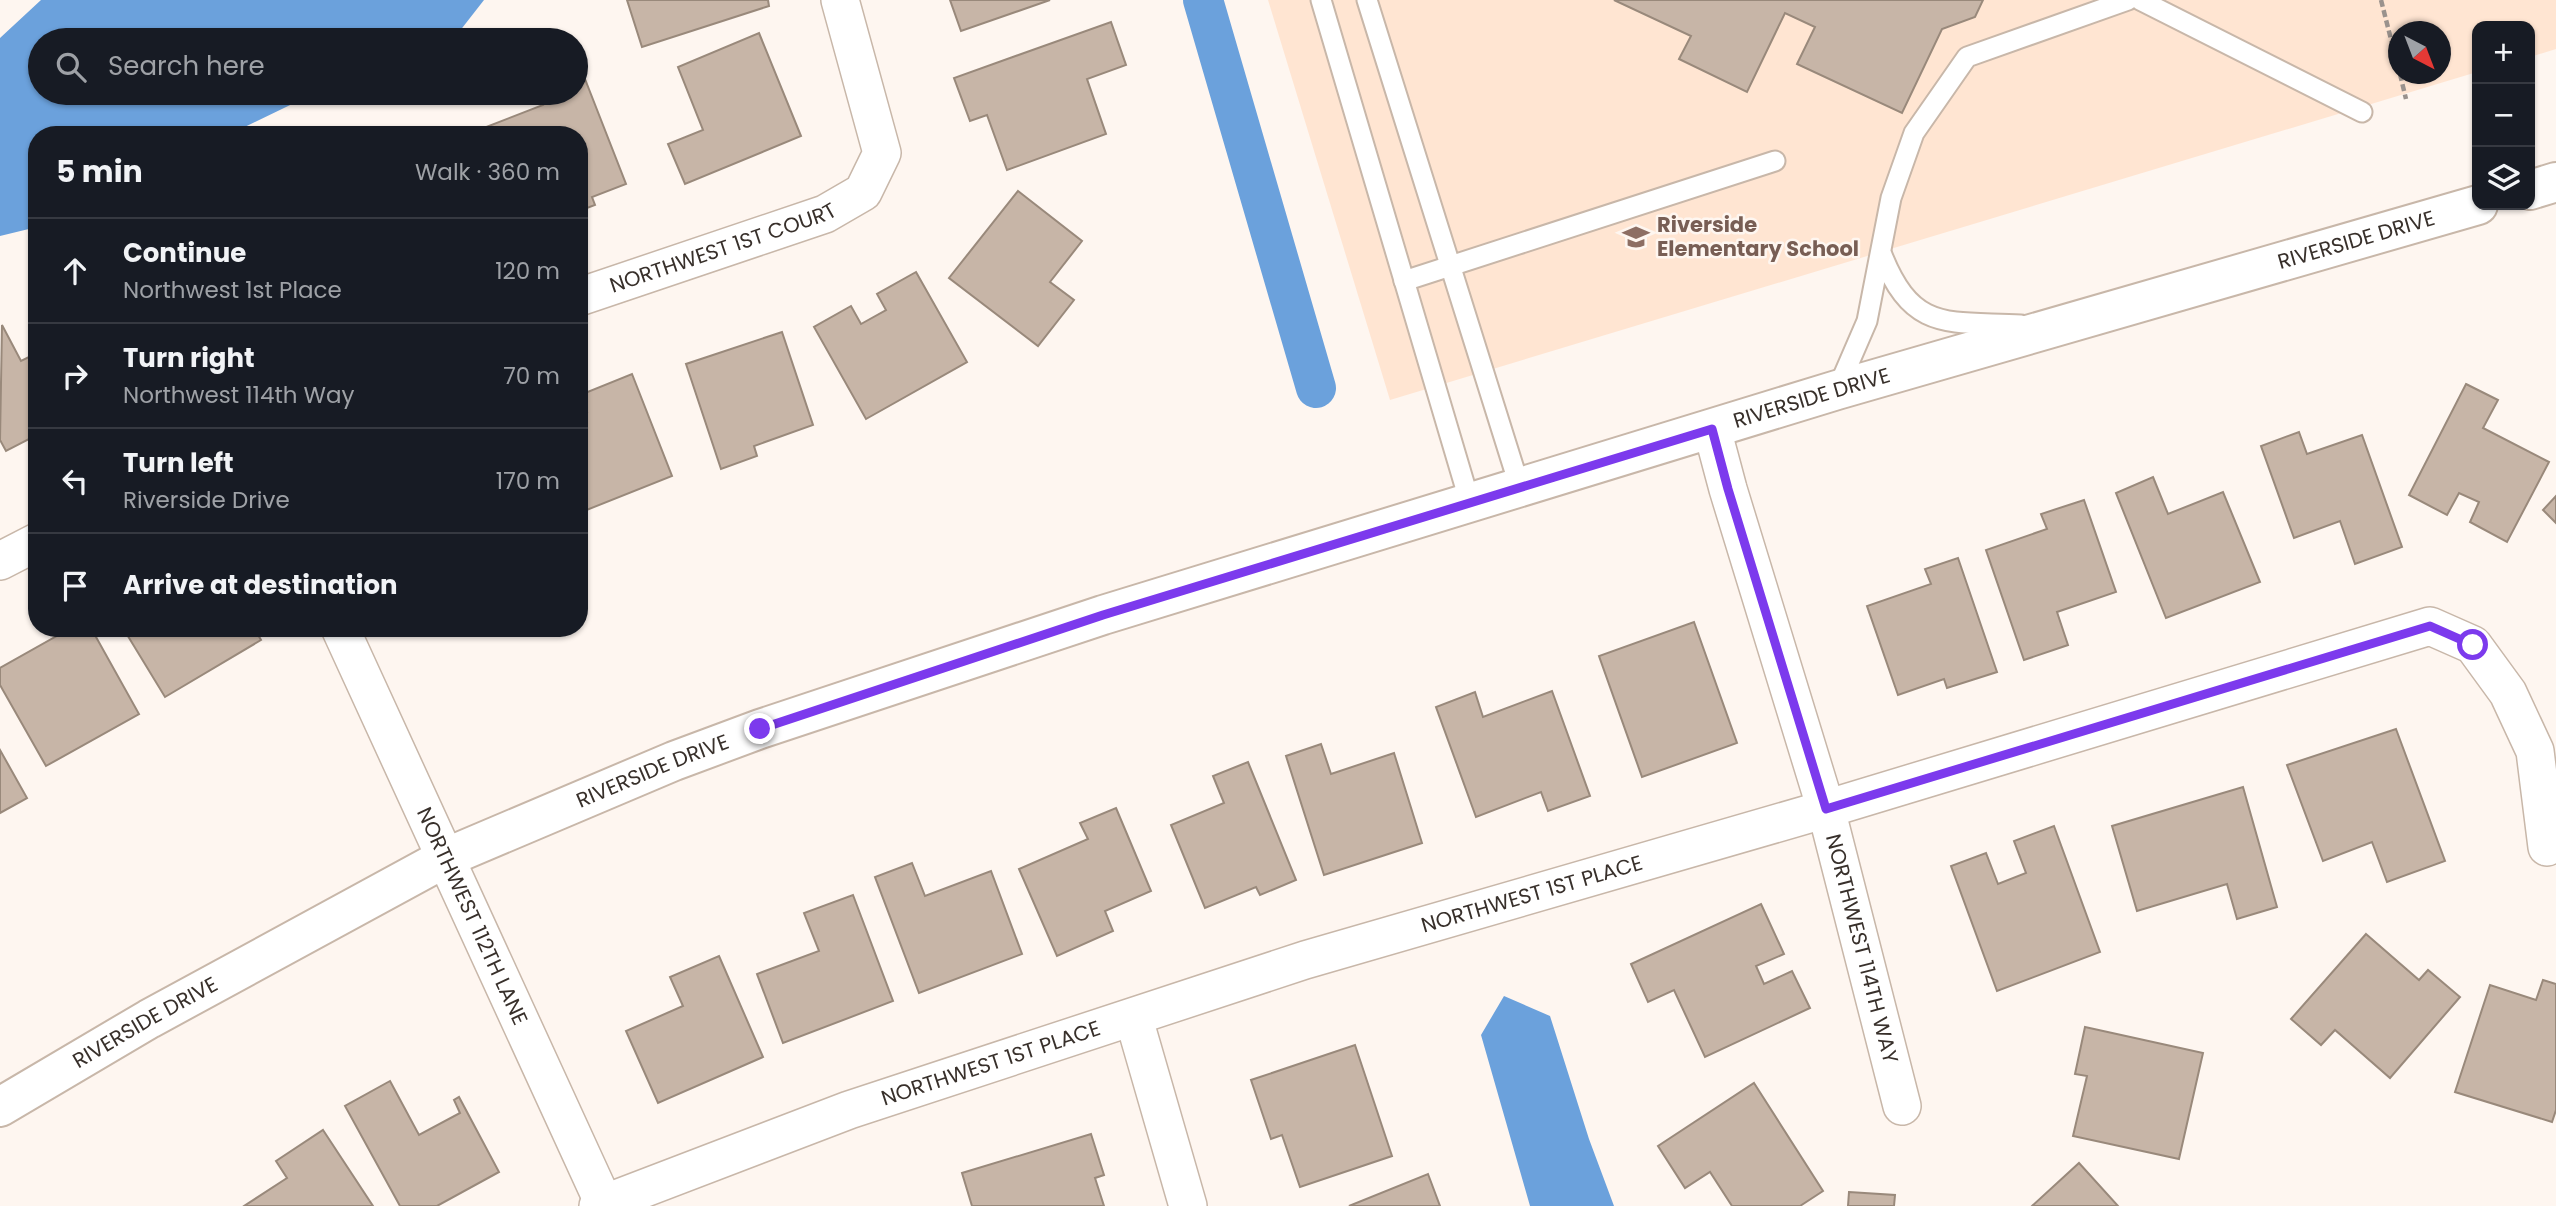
<!DOCTYPE html>
<html lang="en">
<head>
<meta charset="utf-8">
<style>
	body { margin:0; font-family:Poppins,sans-serif; background:#20242c; color:#f1f3f6 }
	.controls { position:absolute; right:21px; top:21px; display:grid; overflow:hidden; border-radius:14px; box-shadow:0 2px 5px #0004 }
	.controls button { width:63px; height:63px; display:grid; place-items:center; padding:0; border:0; border-bottom:2px solid #363941; background:#171b24; color:#f1f3f6; font:35px sans-serif }
	.compass { position:absolute; left:2388px; top:21px; width:63px; height:63px; border-radius:50%; background:#171b24; box-shadow:0 2px 5px #0004; rotate:138deg }
	.stop { position:absolute; width:21px; height:21px; margin:-16px; border:5px solid #7c3aed; border-radius:50%; background:#fff }
	.stop.end { background:#7c3aed; border-color:#fff; box-shadow:0 2px 7px #0008 }
	.list { margin:0; padding:0; list-style:none }
	h2 { display:flex; justify-content:space-between; align-items:center; height:91px; margin:0; padding:0 28px; font-size:30px }
	h2 small { font-size:23px; font-weight:400; color:#9ea1a6 }
	.list li { display:grid; grid-template-columns:46px 1fr auto; gap:21px; align-items:center; box-sizing:border-box; height:105px; padding:0 28px; border-top:2px solid #363941 }
	.list b { display:block; font-size:26px; white-space:nowrap }
	.list p { margin:0; font-size:23px; white-space:nowrap; color:#9ea1a6 }
	.list em { font-size:23px; font-style:normal; color:#9ea1a6 }
	.icon { flex:none; width:38px; height:38px; fill:none; stroke:currentColor; stroke-width:2; stroke-linecap:round; stroke-linejoin:round }
	.map { position:relative; flex:none; width:2556px; height:1206px; overflow:hidden }
	.search { position:absolute; background:#171b24; box-shadow:0 2px 5px #0004; left:28px; top:28px; width:560px; height:77px; display:flex; align-items:center; gap:18px; box-sizing:border-box; padding:0 24px; border-radius:38px; color:#9ea1a6; font-size:26px }
	.panel { position:absolute; background:#171b24; box-shadow:0 2px 5px #0004; left:28px; top:126px; width:560px; height:511px; border-radius:28px }
	.map>svg:first-child { display:block }
</style>
</head>
<body>
<div class="map">
<svg width="2556" height="1206" viewBox="0 0 2556 1206">
	<rect width="100%" height="100%" fill="#fef6f0"/>
	<path fill="#ffe5d2" fill-rule="evenodd" d="M1268,0H2556V49L2530,57V26H2477V72L1390,400ZM2398,32H2440V74H2398Z"/>
	<g fill="#6ba1dc">
		<path d="M41,0H484L459,32L438,40H40V93H315L228,135H37V227L0,236V38Z"/>
		<path d="M1504,996L1550,1016L1589,1139L1614,1206H1530L1481,1035Z"/>
	</g>
	<g fill="none" stroke-linecap="round" stroke-linejoin="round">
		<path stroke="#6ba1dc" stroke-width="40" d="M1203,0L1316,388"/>
	</g>
	<g fill="#c7b5a7" stroke="#99897b" stroke-width="2">
		<path d="M627,0H768L769,6L642,47Z"/>
		<path d="M950,0H1050L961,31Z"/>
		<path d="M1614,0H1983L1975,17L1942,29L1902,113L1797,64L1815,27L1785,13L1747,92L1679,59L1691,36Z"/>
		<path d="M1111,22L1126,65L1087,79L1106,134L1007,170L987,115L970,121L954,78Z"/>
		<path d="M759,33L801,136L685,184L668,144L703,130L678,67Z"/>
		<path d="M576,56L626,184L592,197L595,205L579,211V135H484L481,129L543,105L538,93H576Z"/>
		<path d="M1018,191L1082,241L1050,282L1074,300L1038,346L949,278Z"/>
		<path d="M916,272L967,362L866,419L814,327L851,306L861,324L886,310L877,294Z"/>
		<path d="M2,325L21,361L37,353V435L6,451L0,440Z"/>
		<path d="M782,332L813,425L754,446L757,456L721,469L686,364Z"/>
		<path d="M632,374L672,476L579,513V415L587,412L580,395Z"/>
		<path d="M2466,384L2498,400L2483,428L2549,462L2507,542L2470,522L2479,502L2459,493L2447,515L2409,495Z"/>
		<path d="M2299,432L2307,454L2362,435L2402,547L2355,564L2340,521L2294,538L2261,446Z"/>
		<path d="M2153,477L2168,514L2223,492L2260,582L2166,618L2116,493Z"/>
		<path d="M2556,496V523L2543,510Z"/>
		<path d="M2084,500L2116,592L2057,612L2068,645L2024,660L1986,550L2047,529L2041,514Z"/>
		<path d="M1958,558L1997,672L1947,688L1944,679L1898,695L1867,606L1931,584L1925,569Z"/>
		<path d="M1694,622L1737,743L1642,777L1599,656Z"/>
		<path d="M71,628H91L139,714L46,766L0,685V668Z"/>
		<path d="M123,628H254L261,640L165,697Z"/>
		<path d="M1552,691L1590,796L1548,811L1541,792L1476,817L1436,707L1475,692L1483,717Z"/>
		<path d="M2396,729L2445,861L2387,882L2372,842L2323,861L2287,765Z"/>
		<path d="M1321,744L1331,774L1394,753L1422,843L1324,875L1286,756Z"/>
		<path d="M0,750L27,798L0,813Z"/>
		<path d="M1248,762L1296,880L1260,895L1256,887L1205,908L1171,825L1224,803L1213,776Z"/>
		<path d="M2243,787L2277,907L2237,919L2227,884L2137,911L2112,826Z"/>
		<path d="M1116,808L1151,891L1105,911L1113,931L1057,956L1019,869L1088,839L1080,823Z"/>
		<path d="M2054,826L2100,952L1997,991L1951,866L1986,853L1998,884L2026,873L2014,841Z"/>
		<path d="M912,863L925,896L991,871L1022,954L919,993L875,877Z"/>
		<path d="M853,895L893,1001L783,1043L757,974L819,951L804,913Z"/>
		<path d="M1761,904L1784,954L1756,966L1764,984L1792,971L1810,1008L1705,1057L1674,990L1648,1002L1631,964Z"/>
		<path d="M2366,934L2419,980L2428,970L2460,997L2390,1078L2335,1030L2321,1045L2291,1019Z"/>
		<path d="M719,956L763,1057L658,1103L626,1031L683,1006L670,977Z"/>
		<path d="M2543,980L2556,984V1110L2552,1122L2455,1092L2490,985L2536,1000Z"/>
		<path d="M2085,1027L2203,1053L2179,1159L2073,1136L2087,1076L2075,1074Z"/>
		<path d="M1355,1045L1392,1156L1300,1187L1282,1135L1271,1139L1251,1080Z"/>
		<path d="M390,1081L419,1135L460,1113L454,1100L459,1097L499,1172L437,1206H400L345,1106Z"/>
		<path d="M1754,1083L1823,1191L1800,1206H1732L1710,1172L1685,1188L1658,1146Z"/>
		<path d="M323,1130L373,1206H244L287,1178L276,1161Z"/>
		<path d="M1091,1134L1104,1175L1095,1178L1104,1206H972L962,1173Z"/>
		<path d="M2079,1163L2118,1206H2032Z"/>
		<path d="M1428,1174L1440,1206H1349Z"/>
		<path d="M1849,1192L1895,1195L1894,1206H1848Z"/>
	</g>
	<g fill="none" stroke-linecap="round" stroke-linejoin="round">
		<g stroke="#c8b7a9" stroke-width="23">
			<g id="lane">
				<path d="M1321,0L1470,503"/>
				<path d="M1367,0L1520,488"/>
				<path d="M2140,0L2362,112"/>
				<path d="M1882,255C1913,333 1948,321 2021,325"/>
				<path d="M1404,281L1775,161"/>
				<path d="M1838,388L1867,321L1891,198L1914,133L1967,57L2128,0"/>
			</g>
		</g>
		<g stroke="#c8b7a9" stroke-width="40">
			<g id="street">
				<path id="s1" d="M579,297L825,214L863,192L882,153L840,0"/>
				<path id="s2" d="M1712,429L1728,489L1826,809L1902,1106"/>
				<path d="M0,561L37,542"/>
				<path id="s3" d="M340,628L605,1206"/>
				<path d="M1134,1019L1188,1206"/>
				<path id="s4" d="M598,1206L849,1110L1305,960L1826,809L2430,626L2473,645L2508,693L2535,751L2547,847"/>
			</g>
		</g>
		<g stroke="#c8b7a9" stroke-width="42">
			<g id="secondary">
				<path d="M2530,190L2556,182"/>
				<path id="s5" d="M0,1107L149,1019L445,858L674,761L760,729L1103,615L1837,390L2478,205"/>
			</g>
		</g>
		<g stroke="#9a928d" stroke-width="4.5" stroke-dasharray="7 3.5" stroke-linecap="butt">
			<path d="M2381,0L2398,67"/>
			<path d="M2400,74L2406,99"/>
		</g>
		<use href="#lane" stroke="#fff" stroke-width="19"/>
		<use href="#street" stroke="#fff" stroke-width="37"/>
		<use href="#secondary" stroke="#fff" stroke-width="38"/>
	</g>
	<g fill="none" stroke-linecap="round" stroke-linejoin="round">
		<path stroke="#7c3aed" stroke-width="9" d="M760,729L1103,615L1712,429L1728,489L1826,809L2430,626L2473,645"/>
	</g>
	<defs>
		<g id="school-bare" transform="scale(2.1)"><path d="M0-5L7-2L0 1L-7-2ZM-4 1L0 2.5L4 1V4Q0 6-4 4Z" fill="#8d6e63" stroke="#fef6f0" stroke-width="2.5" paint-order="stroke"/></g>
	</defs>
	<g fill-rule="evenodd">
		<use href="#school-bare" x="1636" y="237"/>
	</g>
	<g text-anchor="middle" stroke-width="5" stroke-linejoin="round" paint-order="stroke">
		<g font-size="21" font-weight="bold" fill="#785e54" stroke="#fef6f0" text-anchor="start">
			<text x="1657" y="232">Riverside<tspan x="1657" dy="24">Elementary School</tspan></text>
		</g>
		<g font-size="21" fill="#38302b" stroke="#fef6f0">
			<text dy="7" stroke="none"><textPath href="#s5" startOffset="2520">RIVERSIDE DRIVE</textPath></text>
			<text dy="7" stroke="none"><textPath href="#s1" startOffset="152">NORTHWEST 1ST COURT</textPath></text>
			<text dy="7" stroke="none"><textPath href="#s5" startOffset="1953">RIVERSIDE DRIVE</textPath></text>
			<text dy="7" stroke="none"><textPath href="#s5" startOffset="735">RIVERSIDE DRIVE</textPath></text>
			<text dy="7" stroke="none"><textPath href="#s4" startOffset="985">NORTHWEST 1ST PLACE</textPath></text>
			<text dy="7" stroke="none"><textPath href="#s3" startOffset="317">NORTHWEST 112TH LANE</textPath></text>
			<text dy="7" stroke="none"><textPath href="#s2" startOffset="541">NORTHWEST 114TH WAY</textPath></text>
			<text dy="7" stroke="none"><textPath href="#s5" startOffset="168">RIVERSIDE DRIVE</textPath></text>
			<text dy="7" stroke="none"><textPath href="#s4" startOffset="418">NORTHWEST 1ST PLACE</textPath></text>
		</g>
	</g>
</svg>
<div class="controls">
<button>+</button>
<button>−</button>
<button><svg class="icon" aria-label="layers" viewBox="0 0 24 24"><path d="M12 4l9 5-9 5-9-5zM3 14l9 5 9-5"/></svg></button>
</div>
<svg class="compass" viewBox="-18 -18 36 36"><path d="M0-13l5 13h-10z" fill="#e53935"/><path d="M0 13l5-13h-10z" fill="#9ea1a6"/></svg>
<div class="stop" style="left:2473px;top:645px"></div>
<div class="stop end" style="left:760px;top:729px"></div>
<div class="search"><svg class="icon" aria-label="search" viewBox="0 0 24 24"><circle cx="10" cy="10" r="6"/><path d="M15 15l6 6"/></svg>Search here</div>
<section class="panel">
<h2>5 min<small>Walk · 360 m</small></h2>
<ul class="list">
<li><svg class="icon" aria-label="ahead" viewBox="0 0 24 24"><path d="M12 20V5M6 11l6-6 6 6"/></svg><div><b>Continue</b><p>Northwest 1st Place</p></div><em>120 m</em></li>
<li><svg class="icon" aria-label="right" viewBox="0 0 24 24"><path d="M7 20v-9h11M14 6l5 5-5 5"/></svg><div><b>Turn right</b><p>Northwest 114th Way</p></div><em>70 m</em></li>
<li><svg class="icon" aria-label="left" viewBox="0 0 24 24"><path d="M17 20v-9H6M10 6l-5 5 5 5"/></svg><div><b>Turn left</b><p>Riverside Drive</p></div><em>170 m</em></li>
<li><svg class="icon" aria-label="arrive" viewBox="0 0 24 24"><path d="M6 21V4h12l-3 4 3 4H6"/></svg><div><b>Arrive at destination</b></div></li>
</ul>
</section>
</div>
</body>
</html>
